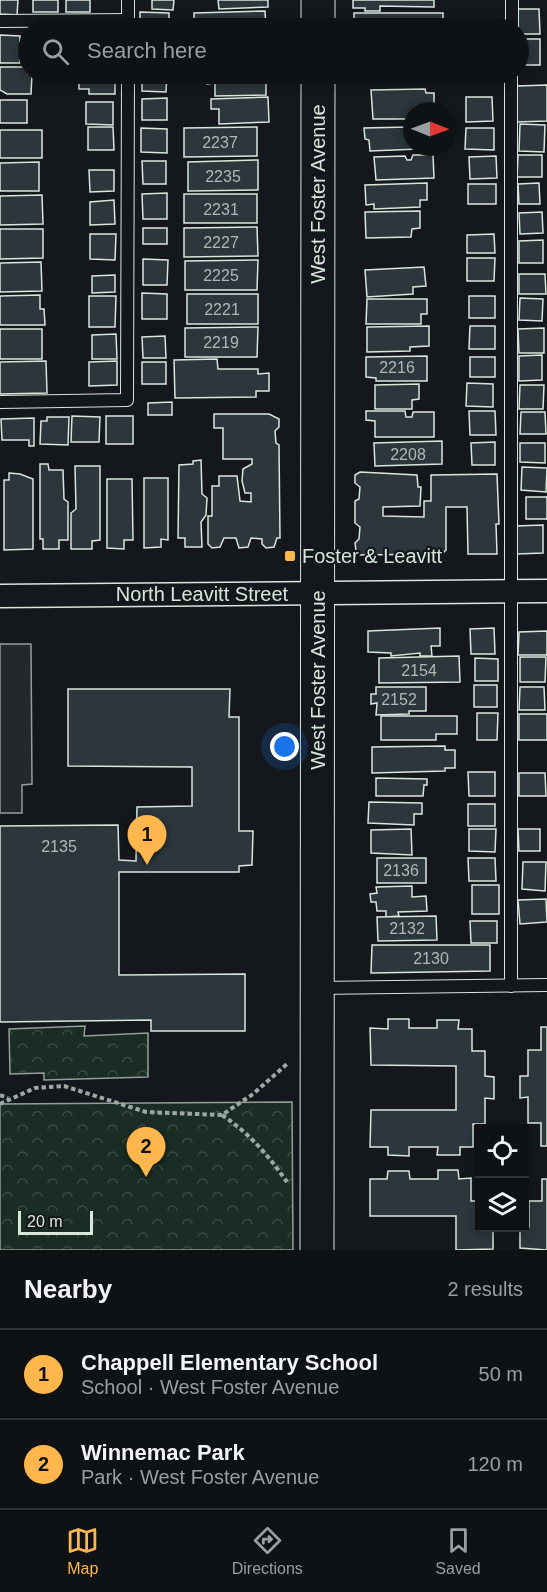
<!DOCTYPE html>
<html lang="en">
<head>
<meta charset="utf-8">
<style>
	body { margin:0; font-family:Helvetica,sans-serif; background:#181b1e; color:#f1f3f6 }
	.controls { position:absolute; right:18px; bottom:18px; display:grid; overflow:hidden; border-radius:0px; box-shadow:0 3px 9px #0003 }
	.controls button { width:54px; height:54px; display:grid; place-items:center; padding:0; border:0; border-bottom:2px solid #2f3234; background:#0f1215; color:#f1f3f6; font:30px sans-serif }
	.compass { position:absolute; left:403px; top:102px; width:54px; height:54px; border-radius:50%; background:#0f1215; box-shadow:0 3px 9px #0003; rotate:91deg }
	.scale { position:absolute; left:18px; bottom:15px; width:75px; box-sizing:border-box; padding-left:6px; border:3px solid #d8e6dc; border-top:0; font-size:16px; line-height:21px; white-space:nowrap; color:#d8e6dc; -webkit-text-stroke:4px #14181c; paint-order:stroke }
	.you { position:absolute; left:285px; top:747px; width:21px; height:21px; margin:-15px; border:4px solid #fff; border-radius:50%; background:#1a73e8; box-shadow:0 0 0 9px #1a73e833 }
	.badge { display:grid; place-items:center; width:39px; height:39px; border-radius:50%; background:#ffb74d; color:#111; font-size:20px; font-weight:700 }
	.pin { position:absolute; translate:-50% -50px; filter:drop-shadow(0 2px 3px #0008) }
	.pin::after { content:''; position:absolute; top:32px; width:21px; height:18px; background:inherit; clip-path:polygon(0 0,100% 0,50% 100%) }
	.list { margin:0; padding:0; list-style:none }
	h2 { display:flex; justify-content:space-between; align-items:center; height:78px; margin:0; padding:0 24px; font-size:26px }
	h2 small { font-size:20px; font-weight:400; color:#9b9ea0 }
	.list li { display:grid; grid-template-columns:39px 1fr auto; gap:18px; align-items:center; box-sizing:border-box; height:90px; padding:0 24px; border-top:2px solid #2f3234 }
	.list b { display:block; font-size:22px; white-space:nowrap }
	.list p { margin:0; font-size:20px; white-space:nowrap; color:#9b9ea0 }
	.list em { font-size:20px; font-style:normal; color:#9b9ea0 }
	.icon { flex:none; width:33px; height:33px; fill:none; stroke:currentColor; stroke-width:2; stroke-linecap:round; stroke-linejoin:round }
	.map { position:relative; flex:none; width:547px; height:1250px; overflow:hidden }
	.search { position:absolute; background:#0f1215; box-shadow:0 3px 9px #0003; left:18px; right:18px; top:18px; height:66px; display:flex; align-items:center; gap:15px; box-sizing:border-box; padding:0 21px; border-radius:33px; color:#9b9ea0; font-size:22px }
	.sheet { height:258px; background:#0f1215 }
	nav { display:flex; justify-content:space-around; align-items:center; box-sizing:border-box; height:84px; border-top:2px solid #2f3234; background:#0f1215; font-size:16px; color:#9b9ea0 }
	nav a { display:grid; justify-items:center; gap:3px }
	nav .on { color:#ffb74d }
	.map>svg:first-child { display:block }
</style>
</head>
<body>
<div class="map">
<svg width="547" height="1250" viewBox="0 0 547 1250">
	<defs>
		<pattern id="park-crowns" width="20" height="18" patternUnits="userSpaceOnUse" patternTransform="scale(1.5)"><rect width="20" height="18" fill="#1a2d24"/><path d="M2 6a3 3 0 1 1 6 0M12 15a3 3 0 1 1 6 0" fill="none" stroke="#3b4b43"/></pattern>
	</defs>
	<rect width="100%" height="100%" fill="#14181c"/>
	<g fill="url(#park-crowns)" stroke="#939e99" stroke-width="1.5">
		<path d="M85,1026L84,1036L148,1033V1077L44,1080V1073L10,1074L9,1029Z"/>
		<path d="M292,1102L293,1250H0V1104Z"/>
	</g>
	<path fill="#24282b" stroke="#939e99" stroke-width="1.5" d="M0,644H31L32,784L22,785V813H0Z"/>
	<g fill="#2c363c" stroke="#d8e6dc" stroke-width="1.5">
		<path d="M0,0H18L17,15L0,14Z"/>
		<rect x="33" y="0" width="25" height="12"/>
		<rect x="66" y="0" width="24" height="12"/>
		<path d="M152,0H174L173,10L152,9Z"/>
		<path d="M218,0H268V7L219,9Z"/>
		<path d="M353,0H434V7L380,6V11H365V8H353Z"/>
		<path d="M517,9H539L540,34H518Z"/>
		<path d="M265,11L266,28H194V13Z"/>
		<path d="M140,12L169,13V28H140Z"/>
		<rect x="354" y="13" width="89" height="15"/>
		<path d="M0,35L20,36V63H0Z"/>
		<rect x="518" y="39" width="22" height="26"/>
		<path d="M0,67H28V74H32L31,94H7L0,90Z"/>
		<path d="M79,74H115V94H89V89H79Z"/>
		<path d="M142,74H167L166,92L142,91Z"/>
		<path d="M207,74H266V95L215,96V83L207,84Z"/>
		<path d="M547,85V121L517,122V86Z"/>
		<path d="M425,89L426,93H434V111H412V119H373L371,90Z"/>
		<path d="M268,97L269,122L219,124V109H211V99Z"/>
		<path d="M466,97H492L493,121L466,122Z"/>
		<path d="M167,98V120H142V99Z"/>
		<rect x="0" y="100" width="27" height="23"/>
		<path d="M86,102H113V125L86,124Z"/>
		<path d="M520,124L545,125L544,152L519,151Z"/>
		<path d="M88,127H113L114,150H88Z"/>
		<path d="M257,127V156L184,157V128Z"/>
		<path d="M408,127V132H412V147L419,149L370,151L369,140L365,139L364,128Z"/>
		<path d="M141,128L167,129V153L141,152Z"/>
		<path d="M466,128H494V150L465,149Z"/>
		<rect x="0" y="130" width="42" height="28"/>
		<path d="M413,155H433L434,178L376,180L374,157L405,156L407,160H411Z"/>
		<path d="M518,155H542V177H517Z"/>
		<path d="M496,156L497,178L470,179L469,157Z"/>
		<path d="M258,160V190L188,191V162Z"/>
		<path d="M142,161H166V184H143Z"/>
		<path d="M39,162V191H0V163Z"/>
		<path d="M89,170H114V191L90,192Z"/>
		<path d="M427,183V200H420V207L374,209V204L366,205L365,185Z"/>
		<path d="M539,183L540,204H519L518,184Z"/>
		<rect x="468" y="184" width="28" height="20"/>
		<path d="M167,193V219H143L142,194Z"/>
		<rect x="184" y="194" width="73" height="29"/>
		<path d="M42,195L43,224L0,225V196Z"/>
		<path d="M114,200L115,224L90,225V202Z"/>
		<path d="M420,211V228L412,229L411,237L366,238L365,212Z"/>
		<path d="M542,212L543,233L520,234L519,213Z"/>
		<path d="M257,227L258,256L184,257V228Z"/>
		<rect x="143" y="228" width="24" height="16"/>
		<path d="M0,229H43V258L0,259Z"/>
		<path d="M90,234H116L115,260L90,259Z"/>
		<path d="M494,234L495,253H467V235Z"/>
		<path d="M543,240V263H519V241Z"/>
		<path d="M467,258H495L494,281H467Z"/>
		<path d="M143,259L168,260L167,285H143Z"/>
		<path d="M258,260L257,290H185V261Z"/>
		<path d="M41,262L42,291L0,292V263Z"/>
		<path d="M424,267L426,286L413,287V294L367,297L365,270Z"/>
		<path d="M519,274H545L546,294H519Z"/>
		<path d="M115,275V292L92,293V276Z"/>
		<path d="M142,293L167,294V319H142Z"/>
		<rect x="187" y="294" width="71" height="30"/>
		<path d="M40,295V309H44L45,325H0V296Z"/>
		<path d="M89,296H116L115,327H89Z"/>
		<rect x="469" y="296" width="26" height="22"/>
		<path d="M520,298L543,299L542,321L519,320Z"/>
		<path d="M367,299H427V314H421V324H366Z"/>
		<path d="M429,326V346L410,347V351L367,352V327Z"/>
		<path d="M470,326H495V349H469Z"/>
		<path d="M258,327L257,357H185V328Z"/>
		<path d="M544,328V353H519L518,329Z"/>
		<rect x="0" y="329" width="42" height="30"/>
		<path d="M116,334L117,359H92V335Z"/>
		<path d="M165,336L166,358H143L142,337Z"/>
		<path d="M542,355V380L519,381V356Z"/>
		<path d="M427,356V381H376V378L366,377V357Z"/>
		<rect x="470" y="357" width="25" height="20"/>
		<path d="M217,359L218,369H258V374L269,373V391H256V397L175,398L174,360Z"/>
		<path d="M46,361L47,393L0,394V362Z"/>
		<path d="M117,361V385L89,386V362Z"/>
		<rect x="142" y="362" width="24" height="22"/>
		<path d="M467,383L493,384V407L466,406Z"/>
		<path d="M419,384V399L412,400V409H375V385Z"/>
		<path d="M520,385H544L543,409H519Z"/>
		<path d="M172,402V415H148V403Z"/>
		<path d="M366,411H405L406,417H412L413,412H434V437H375V421L366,420Z"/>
		<path d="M469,411H495L496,435H470Z"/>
		<path d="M521,412H545L546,434H520Z"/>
		<path d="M214,414H269L279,419V427L275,431L276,443L279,445L280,538H277L274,547L266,548L262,544V539L251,538L248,547L239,548L236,538H224L220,547L212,548L208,544V516H212V486H219V476H237L240,501L251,502V493H245L242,481L243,469L252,464V459H223V428H214Z"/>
		<path d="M72,416L100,417L99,442H71Z"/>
		<rect x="106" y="416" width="27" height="28"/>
		<path d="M47,417H69L68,445L40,444L41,421H47Z"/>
		<path d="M34,418V446H29V440H2L1,419Z"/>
		<path d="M442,441V464L375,466L374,443Z"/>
		<path d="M495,442V465H472L471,443Z"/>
		<path d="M520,443H545V463L520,462Z"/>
		<path d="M201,460L202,494L207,498L206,515L201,522L202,547H185V538H178L179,465L193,464V461Z"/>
		<path d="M40,464H48L49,470H63L64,499L68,502V540H59V549H43V539H40Z"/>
		<path d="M75,466H100V540L92,541V549H71V513L76,509Z"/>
		<path d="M522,467L547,468L546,492L521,490Z"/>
		<path d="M360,472L417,475L418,487H421L420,506L383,507V516L424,517V501H431V475L497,474L499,524H496L497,554H468L467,507H446V550L442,554L360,555L356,551L355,543L359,539L360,527L355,523V501L359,499L360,487L355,483V475Z"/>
		<path d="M9,473L20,474L33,479V549L4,550V480H9Z"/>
		<path d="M144,478H168V540L161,539V547L144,548Z"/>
		<path d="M107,479H132L133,540H124V549L107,548Z"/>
		<rect x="526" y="497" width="21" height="22"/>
		<path d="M543,525V553L517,554L516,526Z"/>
		<path d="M440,628V646H431L432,656H420V653L391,656V653L368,652V631Z"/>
		<path d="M494,628L495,654H471L470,629Z"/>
		<path d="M547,631V655H518L519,632Z"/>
		<path d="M459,656L460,682L379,683V658Z"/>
		<path d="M520,657H546L545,682H520Z"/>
		<path d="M475,658L498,659V681H475Z"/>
		<rect x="474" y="685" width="23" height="22"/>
		<path d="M376,687H426V711H409V714L376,715L377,703L371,704V694H376Z"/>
		<path d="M520,687H544L545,710H519Z"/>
		<path d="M68,689H230L229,717H239V831H253L252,865L239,866V872H119V975L245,974V1031H151V1020L0,1022V826L118,825L119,860L136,861L137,807L192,806V767L68,766Z"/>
		<path d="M477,713H498L497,740H477Z"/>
		<rect x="519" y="714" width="28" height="26"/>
		<path d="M381,716H457V734H436V740H381Z"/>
		<path d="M445,746V750H455V768H445V771L372,773V747Z"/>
		<path d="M468,772H495V796H469Z"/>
		<path d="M519,773H545L546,796H519Z"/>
		<path d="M376,778L427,779V785H424L423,796H376Z"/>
		<path d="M369,802L422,803V814H414V825L368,823Z"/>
		<rect x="468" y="804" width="27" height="22"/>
		<path d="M411,829L412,855L371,853V830Z"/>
		<path d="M469,829H496L495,852L469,851Z"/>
		<path d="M518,829H540V851H519Z"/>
		<rect x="377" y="858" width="49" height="25"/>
		<path d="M468,858H495L496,881H469Z"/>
		<path d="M523,862H546L545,891L522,889Z"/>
		<rect x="472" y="885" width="27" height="29"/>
		<path d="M412,886V897L426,896L427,911L398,912L399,916L386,917V911H377L376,902H371L370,894L377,893L376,887Z"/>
		<path d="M546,899L547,922L520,924L518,900Z"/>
		<path d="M436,916L437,940L378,941L377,917Z"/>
		<path d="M470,921H497V943H471Z"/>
		<path d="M372,945H490V971L371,973Z"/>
		<path d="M388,1019H409V1028H437V1020H459L458,1029H472V1051H485V1076L494,1077V1099L485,1098V1124H473V1147H460V1155H437L438,1147H409V1156L388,1155V1147H370L371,1110H456V1066L371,1065L370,1028L388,1029Z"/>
		<path d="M541,1027H547V1146H541V1123H528V1097L520,1098V1076H528V1050H541Z"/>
		<path d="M438,1170H458L459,1179L471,1178V1201H480V1228H493V1249L456,1250V1216H370V1179H387L388,1171H409L410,1179H438Z"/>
		<path d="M542,1179H547V1250L520,1248V1228L529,1227V1201H542Z"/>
	</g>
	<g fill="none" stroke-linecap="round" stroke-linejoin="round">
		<g stroke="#d8e6dc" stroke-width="14">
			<g id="service">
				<path d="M0,21L128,20"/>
				<path d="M128,28V0"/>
				<path d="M512,28V0"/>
				<path d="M0,402L127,400L128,74"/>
				<path d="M511,986V74"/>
				<path d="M317,988L547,985"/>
			</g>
		</g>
		<g stroke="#d8e6dc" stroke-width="25">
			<path id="minor" d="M0,596L547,591"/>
		</g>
		<g stroke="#d8e6dc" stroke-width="35">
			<g id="primary">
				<path d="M318,0V28"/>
				<path d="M317,1250L318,74"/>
			</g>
		</g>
		<g stroke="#9da8a2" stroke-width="4" stroke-dasharray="4.5 3" stroke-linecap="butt">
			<path d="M0,1095L8,1098"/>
			<path d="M0,1104L35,1088L64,1086L146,1112L222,1115L253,1094L287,1064"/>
			<path d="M222,1115C250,1134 268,1155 287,1182"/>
		</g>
		<use href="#service" stroke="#14181c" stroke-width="12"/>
		<use href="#minor" stroke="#14181c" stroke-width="22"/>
		<use href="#primary" stroke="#14181c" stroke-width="33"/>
	</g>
	<rect fill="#ffb74d" stroke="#14181c" stroke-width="2" x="284" y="550" width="12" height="12" rx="3"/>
	<g text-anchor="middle" stroke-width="4.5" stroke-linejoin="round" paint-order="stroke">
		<g font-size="16" fill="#adbab4">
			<text x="220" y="148">2237</text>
			<text x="223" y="182">2235</text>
			<text x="221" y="215">2231</text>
			<text x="221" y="248">2227</text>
			<text x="221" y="281">2225</text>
			<text x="222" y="315">2221</text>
			<text x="221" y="348">2219</text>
			<text x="397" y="373">2216</text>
			<text x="408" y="460">2208</text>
			<text x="419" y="676">2154</text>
			<text x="399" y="705">2152</text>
			<text x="59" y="852">2135</text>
			<text x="401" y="876">2136</text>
			<text x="407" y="934">2132</text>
			<text x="431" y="964">2130</text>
		</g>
		<g font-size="20" fill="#d8e6dc" stroke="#14181c">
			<text transform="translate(318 194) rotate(-90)" y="7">West Foster Avenue</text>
			<text x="202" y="601">North Leavitt Street</text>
			<text transform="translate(318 680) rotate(-90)" y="7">West Foster Avenue</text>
		</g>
		<g font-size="20" fill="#d8e6dc" stroke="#14181c" text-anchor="start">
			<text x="302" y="563">Foster &amp; Leavitt</text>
		</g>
	</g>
</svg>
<div class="controls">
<button><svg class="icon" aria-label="locate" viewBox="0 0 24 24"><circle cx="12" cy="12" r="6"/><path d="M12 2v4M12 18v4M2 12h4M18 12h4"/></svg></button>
<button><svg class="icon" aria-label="layers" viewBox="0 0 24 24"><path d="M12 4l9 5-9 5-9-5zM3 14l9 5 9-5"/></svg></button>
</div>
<svg class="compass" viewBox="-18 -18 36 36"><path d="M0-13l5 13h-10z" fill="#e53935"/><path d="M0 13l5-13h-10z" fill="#9b9ea0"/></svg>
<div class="scale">20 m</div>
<div class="you"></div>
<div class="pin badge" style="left:147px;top:865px">1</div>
<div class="pin badge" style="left:146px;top:1177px">2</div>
<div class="search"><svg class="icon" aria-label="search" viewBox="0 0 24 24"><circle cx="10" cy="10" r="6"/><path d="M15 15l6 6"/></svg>Search here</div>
</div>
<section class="sheet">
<h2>Nearby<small>2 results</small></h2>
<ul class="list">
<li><span class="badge">1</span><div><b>Chappell Elementary School</b><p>School · West Foster Avenue</p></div><em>50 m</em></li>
<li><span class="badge">2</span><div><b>Winnemac Park</b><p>Park · West Foster Avenue</p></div><em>120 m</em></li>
</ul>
</section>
<nav>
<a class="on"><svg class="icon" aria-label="map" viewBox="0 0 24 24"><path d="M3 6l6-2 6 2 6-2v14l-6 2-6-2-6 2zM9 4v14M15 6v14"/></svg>Map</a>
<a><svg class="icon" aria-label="directions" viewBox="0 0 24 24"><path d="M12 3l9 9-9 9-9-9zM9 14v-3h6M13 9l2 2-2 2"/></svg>Directions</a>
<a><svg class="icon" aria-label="saved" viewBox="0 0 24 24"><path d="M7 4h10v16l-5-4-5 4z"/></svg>Saved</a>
</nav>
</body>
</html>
